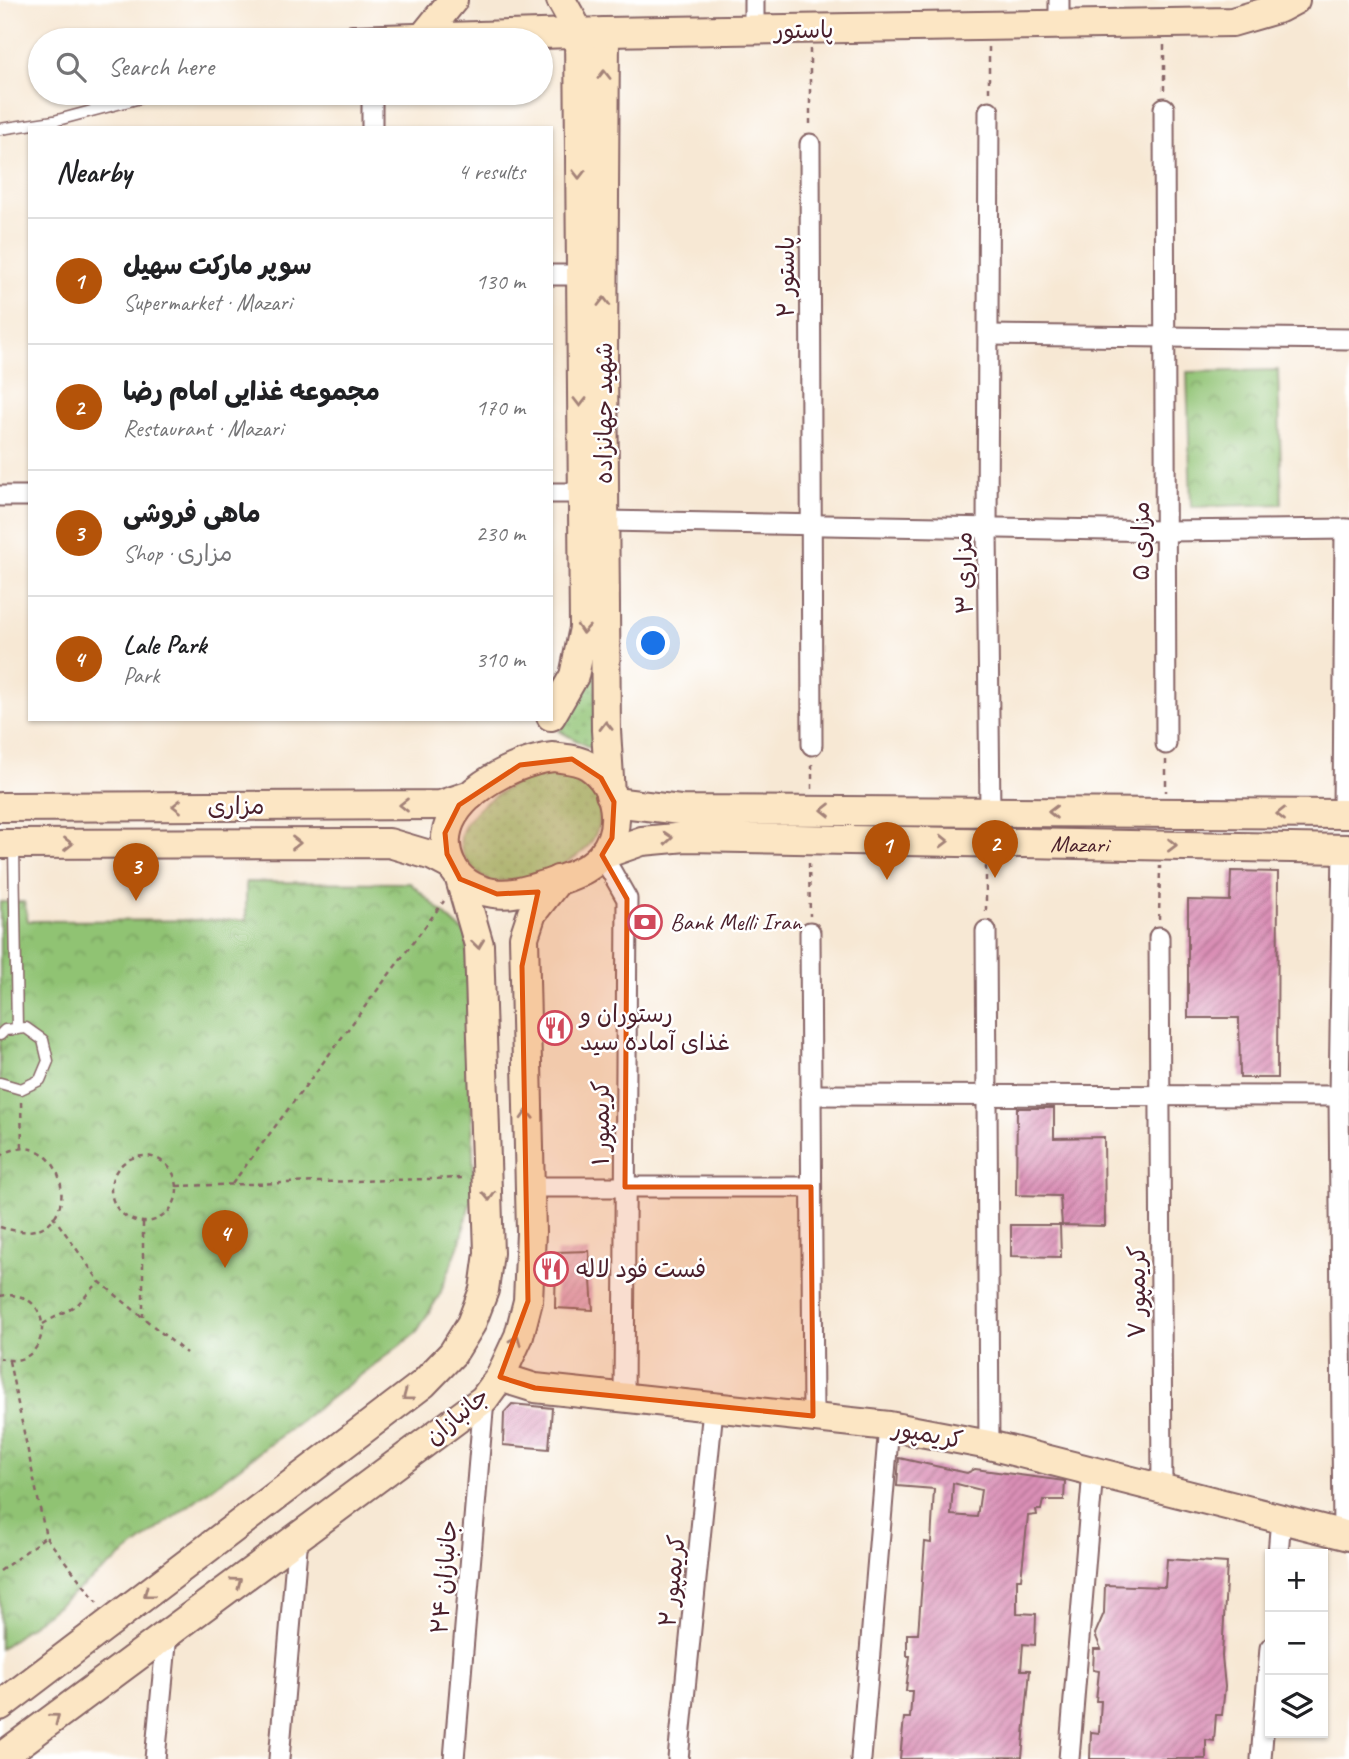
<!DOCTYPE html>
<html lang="en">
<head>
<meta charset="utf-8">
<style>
	body { margin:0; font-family:Caveat,"Playpen Sans Arabic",sans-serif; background:#f2f2f2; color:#202124 }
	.controls { position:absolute; right:21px; bottom:21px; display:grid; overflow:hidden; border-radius:0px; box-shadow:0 2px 5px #0004 }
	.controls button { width:63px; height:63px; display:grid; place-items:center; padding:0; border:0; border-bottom:2px solid #e0e0e0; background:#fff; color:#202124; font:35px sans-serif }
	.you { position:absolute; left:654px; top:644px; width:24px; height:24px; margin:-18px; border:5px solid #fff; border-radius:50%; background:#1a73e8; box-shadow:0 0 0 10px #1a73e833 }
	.badge { display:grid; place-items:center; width:46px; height:46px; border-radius:50%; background:#b45309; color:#fff; font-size:23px; font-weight:700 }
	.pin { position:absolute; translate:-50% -58px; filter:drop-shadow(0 2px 4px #0008) }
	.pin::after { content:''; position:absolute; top:37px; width:24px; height:21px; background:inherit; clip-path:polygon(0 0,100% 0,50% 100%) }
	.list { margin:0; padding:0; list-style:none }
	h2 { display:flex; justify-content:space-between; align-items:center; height:91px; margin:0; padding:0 28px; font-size:30px }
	h2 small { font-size:23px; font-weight:400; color:#757577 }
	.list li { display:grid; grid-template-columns:46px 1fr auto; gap:21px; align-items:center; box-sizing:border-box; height:126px; padding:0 28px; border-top:2px solid #e0e0e0 }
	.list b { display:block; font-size:26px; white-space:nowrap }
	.list p { margin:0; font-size:23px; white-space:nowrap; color:#757577 }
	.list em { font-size:23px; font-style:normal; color:#757577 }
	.icon { flex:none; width:38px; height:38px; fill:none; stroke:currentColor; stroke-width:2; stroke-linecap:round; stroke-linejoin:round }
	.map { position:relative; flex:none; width:1349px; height:1759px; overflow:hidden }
	.search { position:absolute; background:#fff; box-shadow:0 2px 5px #0004; left:28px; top:28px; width:525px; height:77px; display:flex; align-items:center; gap:18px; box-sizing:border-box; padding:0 24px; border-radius:38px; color:#757577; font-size:26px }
	.panel { position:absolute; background:#fff; box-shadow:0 2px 5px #0004; left:28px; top:126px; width:525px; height:595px; border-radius:0px }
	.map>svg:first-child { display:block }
</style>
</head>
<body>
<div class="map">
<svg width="1349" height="1759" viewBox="0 0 1349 1759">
	<defs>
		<pattern id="grass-dots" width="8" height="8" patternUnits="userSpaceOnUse" patternTransform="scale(1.75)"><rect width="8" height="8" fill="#90c373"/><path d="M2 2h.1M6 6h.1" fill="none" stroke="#789e5f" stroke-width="1.8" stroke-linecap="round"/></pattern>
		<pattern id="park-crowns" width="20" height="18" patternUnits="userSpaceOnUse" patternTransform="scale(1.75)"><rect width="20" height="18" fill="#90c373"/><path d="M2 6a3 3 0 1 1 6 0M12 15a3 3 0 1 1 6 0" fill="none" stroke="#789e5f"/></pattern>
		<pattern id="building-hatch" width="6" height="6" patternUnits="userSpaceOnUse" patternTransform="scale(1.75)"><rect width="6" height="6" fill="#da8fb6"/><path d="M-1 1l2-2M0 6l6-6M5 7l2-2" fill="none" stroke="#b37494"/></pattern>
	</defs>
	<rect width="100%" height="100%" fill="#fff"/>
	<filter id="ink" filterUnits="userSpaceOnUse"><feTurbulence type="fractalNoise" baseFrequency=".0143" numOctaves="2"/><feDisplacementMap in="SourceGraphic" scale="14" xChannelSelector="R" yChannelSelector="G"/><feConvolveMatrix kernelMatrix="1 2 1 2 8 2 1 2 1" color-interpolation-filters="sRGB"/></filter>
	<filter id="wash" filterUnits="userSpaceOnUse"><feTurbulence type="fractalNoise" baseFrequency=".00686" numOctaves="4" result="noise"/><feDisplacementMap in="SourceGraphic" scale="28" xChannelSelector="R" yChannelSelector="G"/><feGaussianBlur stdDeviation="1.57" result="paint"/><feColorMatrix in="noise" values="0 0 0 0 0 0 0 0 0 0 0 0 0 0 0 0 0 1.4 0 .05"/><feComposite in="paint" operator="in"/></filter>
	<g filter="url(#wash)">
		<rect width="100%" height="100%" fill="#f7e8d4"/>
		<g fill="url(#grass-dots)" stroke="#6d714f" stroke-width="2">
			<path d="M599,651L592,749L559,731C579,710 583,684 589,656Z"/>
			<path d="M542,769C552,770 565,769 574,773C609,787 606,833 581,853C557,872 520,881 490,882C418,834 495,792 542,769Z"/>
		</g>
		<g fill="url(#park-crowns)" stroke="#6d714f" stroke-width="2">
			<path d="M1278,370L1282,504L1191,507L1187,372Z"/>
			<path d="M246,882L410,883L467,935L474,1188L460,1242L440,1294L416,1333L0,1649V902H24L28,921L246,920Z"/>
		</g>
		<g id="blocks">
			<g fill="url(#building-hatch)" fill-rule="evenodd">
				<path d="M1231,871L1278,872L1277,1078H1240L1239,1018H1188V900L1230,901Z"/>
				<path d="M1017,1108H1054V1138L1104,1137L1105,1226L1062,1225L1060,1196L1016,1195Z"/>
				<path d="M1011,1225H1060L1061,1257L1011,1256Z"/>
				<path d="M589,1251L593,1310L555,1308L556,1252Z"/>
				<path d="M512,1404L552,1408L549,1449L503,1445L504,1413Z"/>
				<path d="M899,1458L967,1473L975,1469L1065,1481L1064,1500H1043L1041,1510H1036L1037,1515L1028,1516L1021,1579H1017V1613L1036,1614L1035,1645L1023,1644L1021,1670H1030L1022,1757L900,1759L904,1718H910L912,1691H906L910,1656H907V1634H918L925,1542L931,1543L934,1489L897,1486ZM953,1483L981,1490L977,1517L951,1515Z"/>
				<path d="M1167,1559L1227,1563L1222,1656L1225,1687L1222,1715H1216L1214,1741L1206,1740V1759H1090L1091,1732L1099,1733L1101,1701H1096L1099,1671L1093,1670L1094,1649H1101L1095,1634L1104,1613L1105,1585L1165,1587Z"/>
			</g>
		</g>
	</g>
	<g filter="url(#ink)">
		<use href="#blocks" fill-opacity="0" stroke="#876566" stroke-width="2"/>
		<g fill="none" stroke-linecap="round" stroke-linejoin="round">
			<g stroke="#876566" stroke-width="13">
				<g id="lane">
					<path d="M0,129L54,121L159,93"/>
					<path d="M14,848L17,1029"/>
					<path d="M0,1035L5,1030L26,1028L43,1040L48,1061L40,1080L21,1089L0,1083"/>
				</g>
			</g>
			<g stroke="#876566" stroke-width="23">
				<g id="street">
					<path d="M1059,25V0"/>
					<path d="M754,30V0"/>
					<path d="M372,97V128"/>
					<path d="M1164,108L1166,744"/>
					<path d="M989,111L987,529L990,811"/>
					<path d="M810,144L812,745"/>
					<path d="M551,275H579"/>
					<path d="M990,335L1349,339"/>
					<path d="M551,493H581"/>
					<path d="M0,496H30"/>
					<path d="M605,521L1165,531L1349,529"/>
					<path d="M1343,814L1345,529"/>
					<path d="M1343,848L1339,1096L1343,1534"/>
					<path d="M602,855L627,899L624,1399"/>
					<path d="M986,931L989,1445"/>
					<path d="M810,932L813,1416"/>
					<path d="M1159,937L1162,1488"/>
					<path d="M811,1095L1339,1096"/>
					<path d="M530,1187H811"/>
					<path d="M1278,1554L1281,1518"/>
					<path d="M155,1759L167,1634"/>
					<path d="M279,1759L298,1536"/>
					<path d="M454,1759L484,1399"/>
					<path d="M678,1759L713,1409"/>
					<path d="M861,1759L889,1426"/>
					<path d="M1069,1759L1093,1471"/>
					<path d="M1261,1759L1270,1648"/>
				</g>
			</g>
			<g stroke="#876566" stroke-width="32">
				<g id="secondary">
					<path d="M605,32L603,360L606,730L610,794"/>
					<path d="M423,37L453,0"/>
					<path d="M352,40L605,32L1232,22L1280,8L1295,0"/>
					<path d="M551,716L574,676L584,628L579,32L561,0"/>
					<path d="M553,757C565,759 578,759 589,766C618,786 624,829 601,856C587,872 565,878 545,885C528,890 511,896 493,893C475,890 459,881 451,864C424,808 507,762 553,757Z"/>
					<path d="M614,802L680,810L1349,814"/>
					<path d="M0,807L440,805L471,795"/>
					<path d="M0,844L389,843L433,856L452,866"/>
					<path id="s1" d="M602,855L642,841L686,837L1349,849"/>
					<path d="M500,1377L535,1388L889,1426L989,1445L1349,1536"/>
					<path d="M0,1706L423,1384L453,1353L471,1324L484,1290L489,1253L479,945L460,879"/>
					<path d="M0,1758L484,1399L500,1377L519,1336L528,1301L531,1232L524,937L532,913L558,880"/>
				</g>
			</g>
			<g stroke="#876566" stroke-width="2.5" stroke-dasharray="5 5" stroke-linecap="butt">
				<path d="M1164,45V91"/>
				<path d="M989,47V93"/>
				<path d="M810,49V127"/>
				<path d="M1166,760V792"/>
				<path d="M812,789V761"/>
				<path d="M809,863L810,916"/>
				<path d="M986,866V915"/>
				<path d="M1159,919L1160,866"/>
				<path d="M21,1102L22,1148"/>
				<path d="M0,1156C69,1114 94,1257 0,1227"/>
				<circle cx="144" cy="1189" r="33"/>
				<path d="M232,1184L444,901"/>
				<path d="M177,1186L464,1178"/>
				<path d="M53,1216L100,1282L186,1353"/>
				<path d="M143,1223V1317"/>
				<path d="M0,1296C61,1286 51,1375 0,1358"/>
				<path d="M43,1324L78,1304L99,1282"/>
				<path d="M9,1361L46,1537L97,1602"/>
				<path d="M0,1571L45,1537"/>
			</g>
			<use href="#lane" stroke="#fff" stroke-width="10"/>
			<use href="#street" stroke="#fff" stroke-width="19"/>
			<use href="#secondary" stroke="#fce6c4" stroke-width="28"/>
		</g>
		<defs><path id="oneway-chevron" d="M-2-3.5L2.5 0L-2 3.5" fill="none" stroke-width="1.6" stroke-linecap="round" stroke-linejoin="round" transform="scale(1.75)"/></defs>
		<g stroke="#a38278">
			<use href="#oneway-chevron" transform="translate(604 75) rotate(-90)"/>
			<use href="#oneway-chevron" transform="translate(579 174) rotate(90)"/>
			<use href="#oneway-chevron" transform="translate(604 302) rotate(-90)"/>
			<use href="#oneway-chevron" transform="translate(580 402) rotate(90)"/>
			<use href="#oneway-chevron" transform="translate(583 629) rotate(94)"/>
			<use href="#oneway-chevron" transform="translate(606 726) rotate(-91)"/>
			<use href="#oneway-chevron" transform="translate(404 805) rotate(180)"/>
			<use href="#oneway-chevron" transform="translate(177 806) rotate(180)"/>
			<use href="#oneway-chevron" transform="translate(826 810) rotate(-180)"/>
			<use href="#oneway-chevron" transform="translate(1053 812) rotate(-179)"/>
			<use href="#oneway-chevron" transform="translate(1281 814) rotate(-180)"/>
			<use href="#oneway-chevron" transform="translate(668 838) rotate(-4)"/>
			<use href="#oneway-chevron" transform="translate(944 841) rotate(1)"/>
			<use href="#oneway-chevron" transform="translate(296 843)"/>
			<use href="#oneway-chevron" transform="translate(68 844)"/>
			<use href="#oneway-chevron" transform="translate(1172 845) rotate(1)"/>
			<use href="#oneway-chevron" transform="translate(478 944) rotate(83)"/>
			<use href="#oneway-chevron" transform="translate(527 1115) rotate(-92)"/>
			<use href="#oneway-chevron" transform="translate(489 1196) rotate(88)"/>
			<use href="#oneway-chevron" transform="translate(516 1340) rotate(-68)"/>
			<use href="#oneway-chevron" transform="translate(407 1396) rotate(143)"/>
			<use href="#oneway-chevron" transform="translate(237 1582) rotate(-37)"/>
			<use href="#oneway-chevron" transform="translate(148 1593) rotate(143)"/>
			<use href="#oneway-chevron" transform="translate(55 1718) rotate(-37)"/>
		</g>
	</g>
	<path fill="#e0560e" fill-opacity="0.2" stroke="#e0560e" stroke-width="5" stroke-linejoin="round" d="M572,759L601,778L614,802L612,838L602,855L627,899L625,1187H811L813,1416L535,1388L500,1377L528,1301L522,966L538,892L497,894L460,879L447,854L445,833L459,805L520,765Z"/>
	<defs>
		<g id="bank-ring" transform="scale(1.75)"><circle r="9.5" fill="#fff" stroke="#d1495b" stroke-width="1.5"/><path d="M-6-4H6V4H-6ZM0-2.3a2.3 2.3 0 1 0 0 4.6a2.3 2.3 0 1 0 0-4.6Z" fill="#d1495b"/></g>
		<g id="restaurant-ring" transform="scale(1.75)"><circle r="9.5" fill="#fff" stroke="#d1495b" stroke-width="1.5"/><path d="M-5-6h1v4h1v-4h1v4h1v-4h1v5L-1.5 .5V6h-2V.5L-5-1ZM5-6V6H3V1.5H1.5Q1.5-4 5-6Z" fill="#d1495b"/></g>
	</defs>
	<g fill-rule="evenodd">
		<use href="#bank-ring" x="645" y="922"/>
		<use href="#restaurant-ring" x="555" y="1028"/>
		<use href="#restaurant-ring" x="551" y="1269"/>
	</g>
	<g text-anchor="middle" stroke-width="5" stroke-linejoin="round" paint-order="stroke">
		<g font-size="24" fill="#4a1f2b" stroke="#fff">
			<text transform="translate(804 30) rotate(-1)" y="8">پاستور</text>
			<text transform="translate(786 277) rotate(-90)" y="8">پاستور ۲</text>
			<text transform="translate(604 413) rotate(-90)" y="8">شهید جهانزاده</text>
			<text transform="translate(1141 541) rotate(-90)" y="8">مزاری ۵</text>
			<text transform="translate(964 573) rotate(-91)" y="8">مزاری ۳</text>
			<text x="236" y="814">مزاری</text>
			<text dy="8" stroke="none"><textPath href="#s1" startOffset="480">Mazari</textPath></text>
			<text transform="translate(601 1123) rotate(-90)" y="8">کریمپور ۱</text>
			<text transform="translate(1137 1292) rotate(-90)" y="8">کریمپور ۷</text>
			<text transform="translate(457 1416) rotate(-40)" y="8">جانبازان</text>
			<text transform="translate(928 1434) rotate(11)" y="8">کریمپور</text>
			<text transform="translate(444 1577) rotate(-85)" y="8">جانبازان ۲۴</text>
			<text transform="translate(672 1581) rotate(-84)" y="8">کریمپور ۲</text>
		</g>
		<g font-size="24" fill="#4a1f2b" stroke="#fff" text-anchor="start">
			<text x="670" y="930">Bank Melli Iran</text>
			<text x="580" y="1022">رستوران و<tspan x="580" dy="28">غذای آماده سید</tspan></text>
			<text x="576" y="1277">فست فود لاله</text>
		</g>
	</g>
</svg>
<div class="controls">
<button>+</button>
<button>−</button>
<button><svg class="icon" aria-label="layers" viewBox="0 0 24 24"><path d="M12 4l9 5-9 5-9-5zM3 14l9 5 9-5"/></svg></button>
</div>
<div class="you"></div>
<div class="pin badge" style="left:887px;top:880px">1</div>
<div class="pin badge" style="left:995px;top:878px">2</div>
<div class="pin badge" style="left:136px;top:901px">3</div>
<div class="pin badge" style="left:225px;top:1268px">4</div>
<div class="search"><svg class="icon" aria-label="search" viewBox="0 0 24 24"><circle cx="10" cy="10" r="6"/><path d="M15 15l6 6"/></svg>Search here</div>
<section class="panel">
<h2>Nearby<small>4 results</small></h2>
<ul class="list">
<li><span class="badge">1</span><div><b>سوپر مارکت سهیل</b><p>Supermarket · Mazari</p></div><em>130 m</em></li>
<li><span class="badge">2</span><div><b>مجموعه غذایی امام رضا</b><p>Restaurant · Mazari</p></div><em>170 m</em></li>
<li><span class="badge">3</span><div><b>ماهی فروشی</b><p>Shop · مزاری</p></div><em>230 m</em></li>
<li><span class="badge">4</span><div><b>Lale Park</b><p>Park</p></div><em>310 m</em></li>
</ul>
</section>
</div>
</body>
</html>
